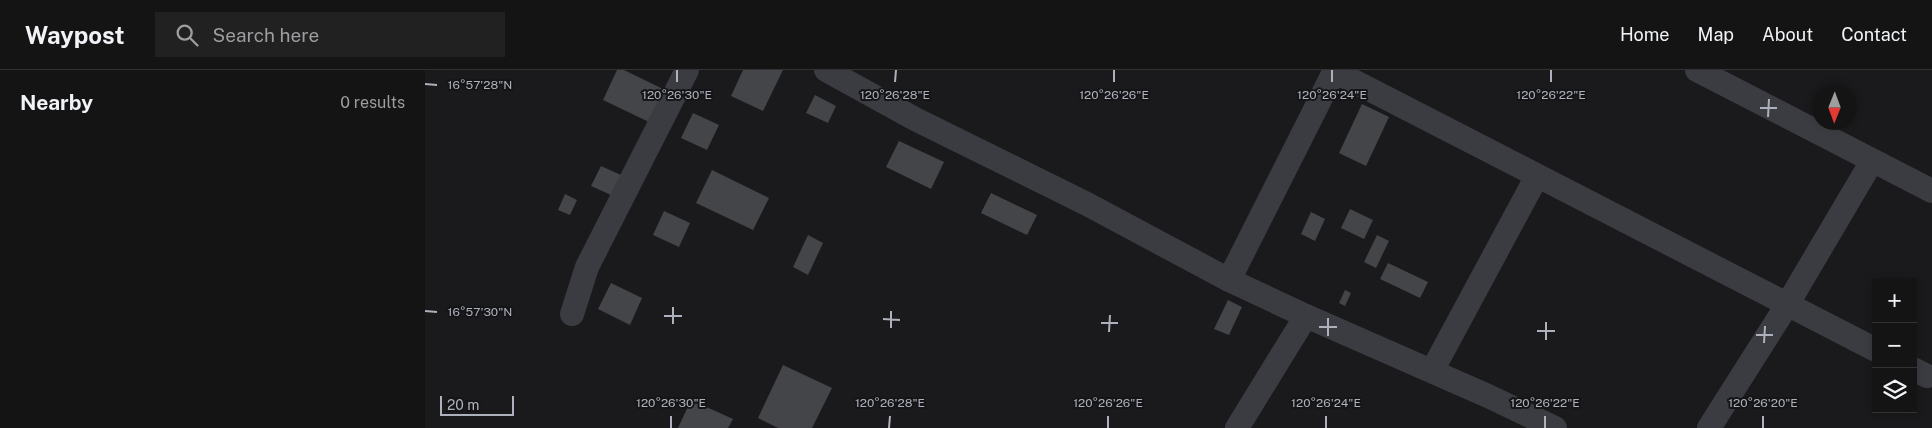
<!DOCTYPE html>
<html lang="en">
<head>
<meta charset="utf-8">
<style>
	body { margin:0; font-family:"Public Sans",sans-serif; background:#212122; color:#f1f3f6 }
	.controls { position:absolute; right:15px; bottom:15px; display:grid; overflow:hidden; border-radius:0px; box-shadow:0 2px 8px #0003 }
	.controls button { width:45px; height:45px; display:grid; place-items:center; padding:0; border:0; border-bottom:1px solid #333334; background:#141415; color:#f1f3f6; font:25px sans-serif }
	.compass { position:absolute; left:1387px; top:15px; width:45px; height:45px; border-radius:50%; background:#141415; box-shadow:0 2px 8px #0003; rotate:181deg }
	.scale { position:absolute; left:15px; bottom:12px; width:74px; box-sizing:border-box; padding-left:5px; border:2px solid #adb1bb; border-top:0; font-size:14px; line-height:18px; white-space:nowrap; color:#adb1bb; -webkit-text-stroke:4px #151517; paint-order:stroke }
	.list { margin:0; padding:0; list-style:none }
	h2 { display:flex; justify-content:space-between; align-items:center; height:65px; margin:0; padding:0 20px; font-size:21px }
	h2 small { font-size:16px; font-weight:400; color:#9d9ea0 }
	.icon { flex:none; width:28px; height:28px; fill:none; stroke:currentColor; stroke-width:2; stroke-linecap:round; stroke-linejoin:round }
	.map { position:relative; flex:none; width:1507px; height:358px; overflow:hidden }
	header { display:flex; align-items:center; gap:30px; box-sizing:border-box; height:70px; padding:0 25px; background:#141415; border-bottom:1px solid #333334 }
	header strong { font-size:24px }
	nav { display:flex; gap:28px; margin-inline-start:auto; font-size:18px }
	.search { width:350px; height:45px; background:#212122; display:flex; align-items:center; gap:12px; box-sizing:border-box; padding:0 18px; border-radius:0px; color:#9d9ea0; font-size:19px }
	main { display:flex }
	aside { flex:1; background:#141415 }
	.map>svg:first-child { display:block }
</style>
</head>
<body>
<header>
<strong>Waypost</strong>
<div class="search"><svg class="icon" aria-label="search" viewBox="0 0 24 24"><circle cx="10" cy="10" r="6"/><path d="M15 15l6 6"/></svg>Search here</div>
<nav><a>Home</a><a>Map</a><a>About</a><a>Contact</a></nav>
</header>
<main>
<aside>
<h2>Nearby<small>0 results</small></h2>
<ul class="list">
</ul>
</aside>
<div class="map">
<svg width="1507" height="358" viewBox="0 0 1507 358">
	<rect width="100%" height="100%" fill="#1a1a1c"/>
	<g fill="#444549">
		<path d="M192,0H199L240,20L224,52L178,30Z"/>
		<path d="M318,0H358L338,41L306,26Z"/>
		<path d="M390,25L411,36L403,53L381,43Z"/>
		<path d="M937,34L964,47L941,96L914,83Z"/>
		<path d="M268,43L294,55L282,80L256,68Z"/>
		<path d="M474,71L519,92L506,119L461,97Z"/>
		<path d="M176,96L196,105L186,125L166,116Z"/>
		<path d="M287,100L344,128L328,160L271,133Z"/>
		<path d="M566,123L612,145L602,165L556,143Z"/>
		<path d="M140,124L152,130L145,145L133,140Z"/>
		<path d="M925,139L948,150L939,169L916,158Z"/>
		<path d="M239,141L265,153L254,177L228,165Z"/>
		<path d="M886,142L900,149L890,171L876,164Z"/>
		<path d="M383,165L398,173L383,205L368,197Z"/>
		<path d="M952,165L964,171L951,198L939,192Z"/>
		<path d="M963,193L1003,212L995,228L955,209Z"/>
		<path d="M186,213L217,228L205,255L173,239Z"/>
		<path d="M920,220L926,223L920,236L914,233Z"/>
		<path d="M803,230L817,237L804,265L789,259Z"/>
		<path d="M358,295L407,318L387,358H353L333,348Z"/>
		<path d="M266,330L308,349L303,358H253Z"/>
	</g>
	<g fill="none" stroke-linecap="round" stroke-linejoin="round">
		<g stroke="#3b3c41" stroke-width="24">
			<path d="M401,0L490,49L662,134L804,210L881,246L812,358"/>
			<path d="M1272,0L1507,121"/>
			<path d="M909,1L1451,280"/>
			<path d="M804,210L910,0"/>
			<path d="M147,244L162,197L262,0"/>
			<path d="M881,246L1063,326L1130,358"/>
			<path d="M1488,299L1502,306"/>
			<path d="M1007,301L1112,106"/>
			<path d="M1284,358L1362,235L1447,91"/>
		</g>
	</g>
	<path fill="none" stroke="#adb1bb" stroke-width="2" d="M252,12V0M470,12L471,0M689,12V0M907,12V0M1126,12V0M0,14L12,15M1335,38H1352M1343,47L1344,29M0,241L12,242M239,246H257M458,249L475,250M676,253H693M248,254V237M894,257H912M466,258V241M1112,261H1130M684,262L685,245M1331,265H1348M903,266V248M1121,270V252M1339,273L1340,256M246,358V346M464,358L465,346M683,358V346M901,358V346M1120,358V346M1338,358V346"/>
	<g font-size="12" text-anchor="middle" fill="#adb1bb" stroke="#151517" stroke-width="4" stroke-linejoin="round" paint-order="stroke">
		<text x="55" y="19">16°57'28"N</text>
		<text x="252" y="29">120°26'30"E</text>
		<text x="470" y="29">120°26'28"E</text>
		<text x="689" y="29">120°26'26"E</text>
		<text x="907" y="29">120°26'24"E</text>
		<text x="1126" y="29">120°26'22"E</text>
		<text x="55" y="246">16°57'30"N</text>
		<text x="246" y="337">120°26'30"E</text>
		<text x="465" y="337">120°26'28"E</text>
		<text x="683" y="337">120°26'26"E</text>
		<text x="901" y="337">120°26'24"E</text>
		<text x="1120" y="337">120°26'22"E</text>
		<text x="1338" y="337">120°26'20"E</text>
	</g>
</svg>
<div class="controls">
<button>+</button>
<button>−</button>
<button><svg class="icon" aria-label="layers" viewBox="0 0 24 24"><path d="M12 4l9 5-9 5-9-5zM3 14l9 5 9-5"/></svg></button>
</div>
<svg class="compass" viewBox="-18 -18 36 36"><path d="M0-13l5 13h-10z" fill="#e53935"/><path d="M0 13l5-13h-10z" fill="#9d9ea0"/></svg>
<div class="scale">20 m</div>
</div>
</main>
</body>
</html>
